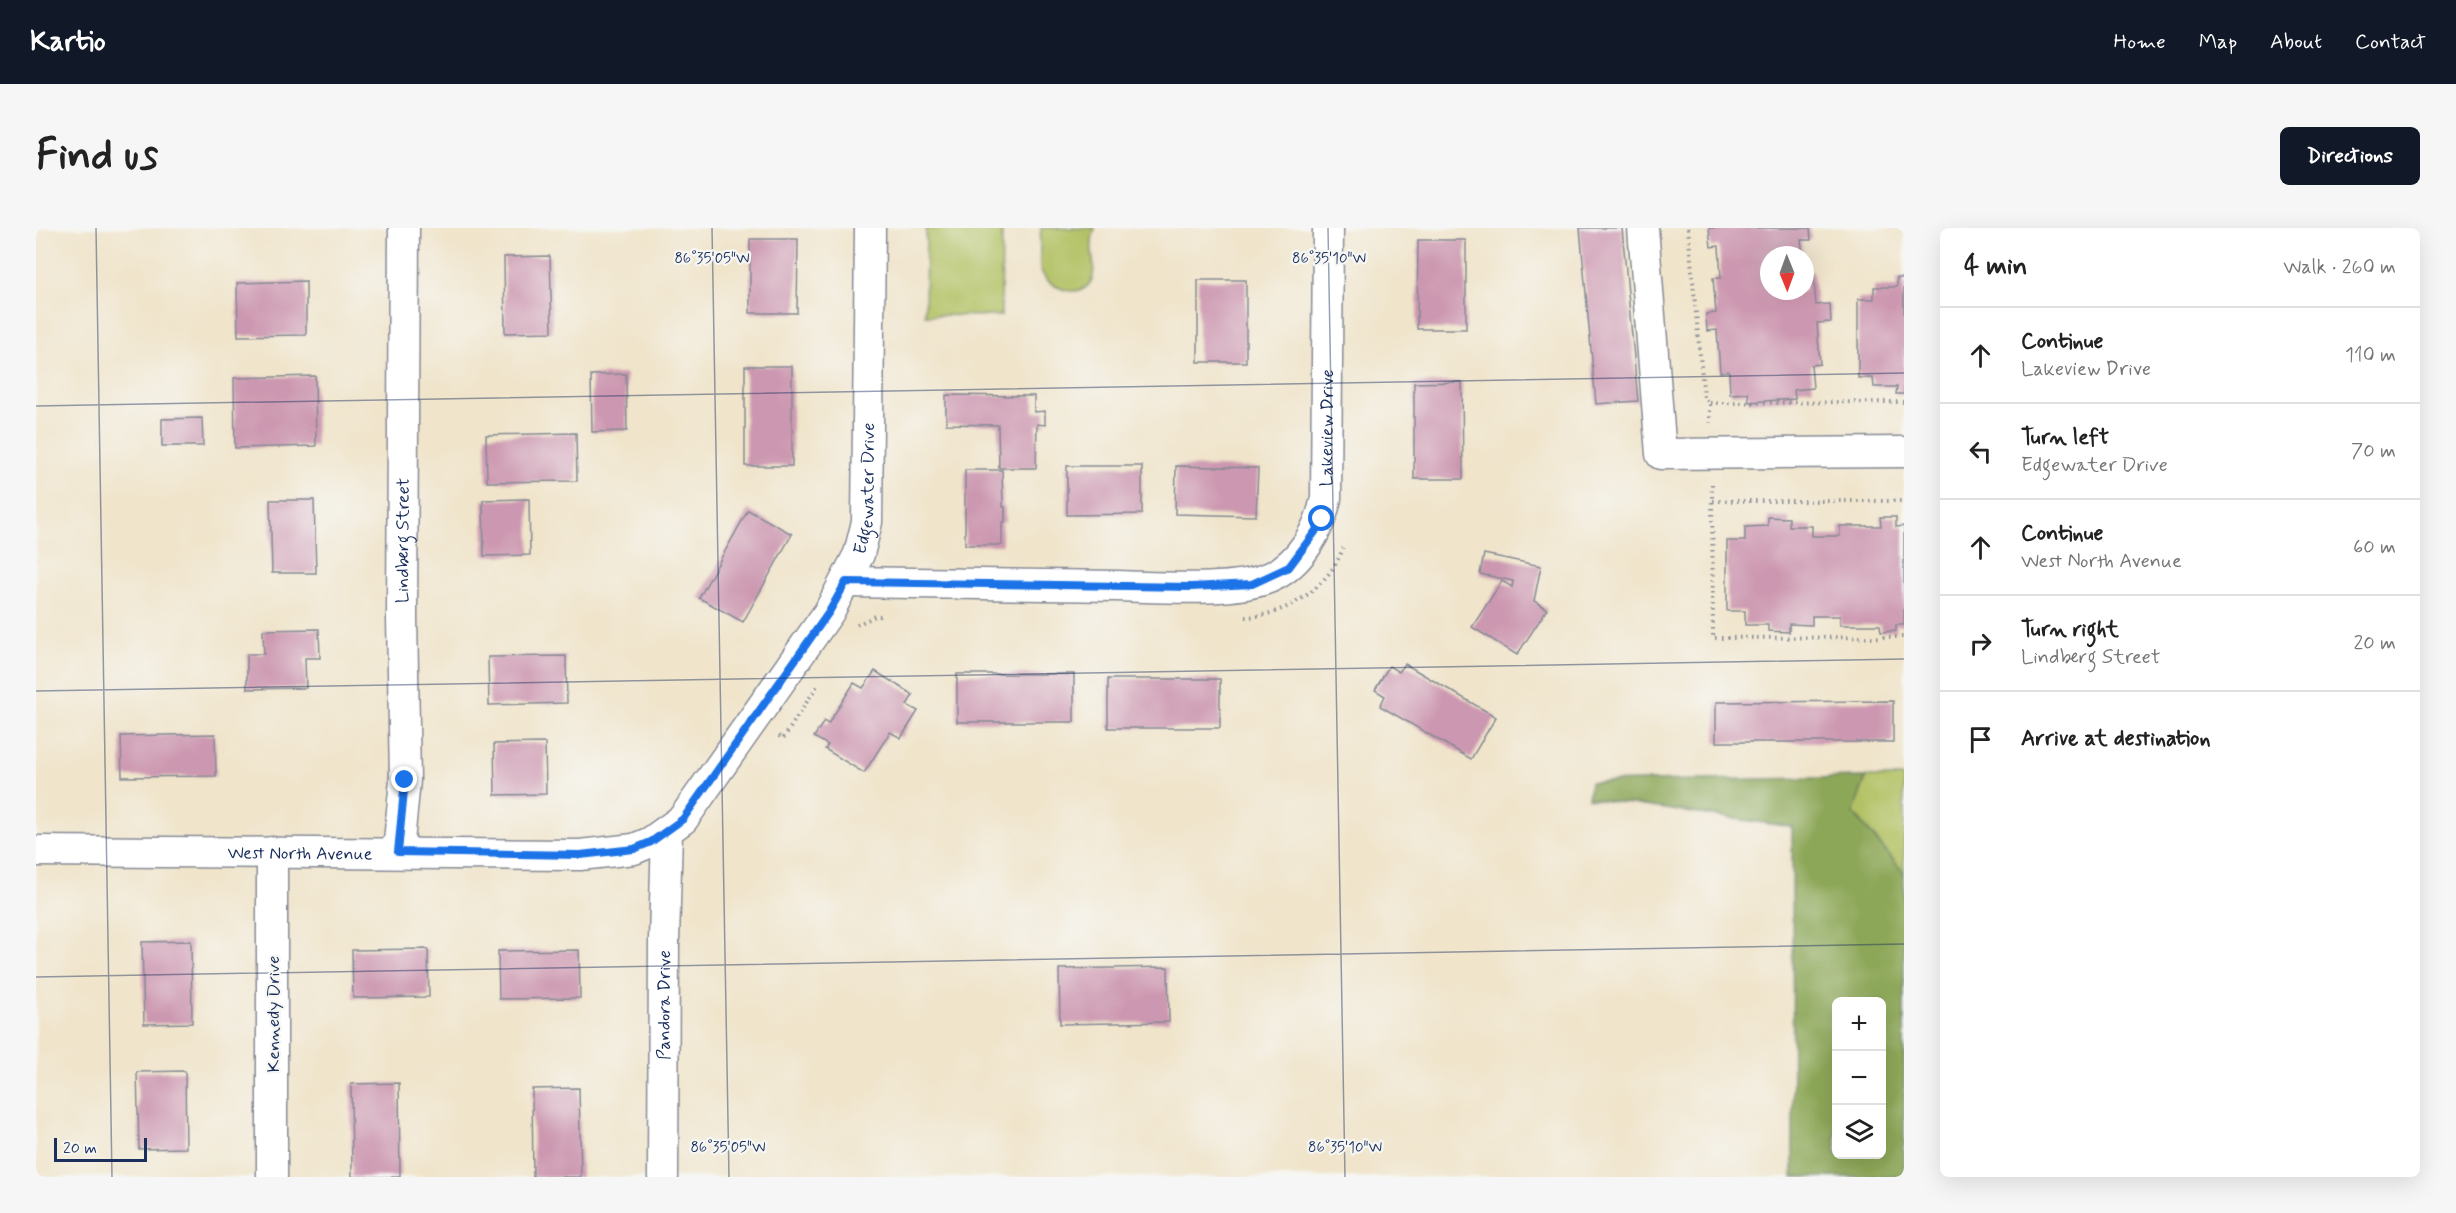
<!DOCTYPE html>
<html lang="en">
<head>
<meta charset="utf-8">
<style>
	body { margin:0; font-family:Mynerve,sans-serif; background:#f6f6f6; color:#222 }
	.controls { position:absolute; right:18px; bottom:18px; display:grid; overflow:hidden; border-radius:9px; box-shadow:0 6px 24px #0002 }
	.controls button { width:54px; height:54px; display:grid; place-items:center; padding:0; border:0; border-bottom:2px solid #e0e0e0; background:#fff; color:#222; font:30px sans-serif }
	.compass { position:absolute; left:1724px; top:18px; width:54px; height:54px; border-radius:50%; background:#fff; box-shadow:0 6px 24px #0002; rotate:179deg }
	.scale { position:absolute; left:18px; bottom:15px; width:93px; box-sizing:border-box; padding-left:6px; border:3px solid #1b2f5e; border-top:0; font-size:16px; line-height:21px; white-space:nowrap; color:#1b2f5e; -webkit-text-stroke:4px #f6f6f2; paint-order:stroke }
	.stop { position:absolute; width:18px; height:18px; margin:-14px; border:4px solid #1a73e8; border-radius:50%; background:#fff }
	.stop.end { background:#1a73e8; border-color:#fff; box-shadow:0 2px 6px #0008 }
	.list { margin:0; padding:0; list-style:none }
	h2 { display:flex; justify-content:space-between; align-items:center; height:78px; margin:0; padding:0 24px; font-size:26px }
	h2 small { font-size:20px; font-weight:400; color:#767676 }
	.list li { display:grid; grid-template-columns:39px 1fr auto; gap:18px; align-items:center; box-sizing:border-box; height:96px; padding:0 24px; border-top:2px solid #e0e0e0 }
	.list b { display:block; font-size:22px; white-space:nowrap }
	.list p { margin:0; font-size:20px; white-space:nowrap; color:#767676 }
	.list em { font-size:20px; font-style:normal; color:#767676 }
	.icon { flex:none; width:33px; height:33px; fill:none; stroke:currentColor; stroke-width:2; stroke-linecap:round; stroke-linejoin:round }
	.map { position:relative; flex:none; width:1868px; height:949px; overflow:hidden; border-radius:9px }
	header { display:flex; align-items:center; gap:36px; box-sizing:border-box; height:84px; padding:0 30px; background:#111827; color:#fff }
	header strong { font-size:28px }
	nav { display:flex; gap:33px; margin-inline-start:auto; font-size:21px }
	.intro { display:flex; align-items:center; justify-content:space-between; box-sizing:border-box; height:144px; padding:0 36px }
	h1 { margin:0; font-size:42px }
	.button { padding:15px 27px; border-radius:9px; background:#111827; color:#fff; font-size:21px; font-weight:700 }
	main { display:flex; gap:36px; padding:0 36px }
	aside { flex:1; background:#fff; border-radius:9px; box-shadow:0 6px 24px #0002 }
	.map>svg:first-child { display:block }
</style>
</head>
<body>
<header>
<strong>Kartio</strong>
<nav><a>Home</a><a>Map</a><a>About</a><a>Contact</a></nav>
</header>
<div class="intro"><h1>Find us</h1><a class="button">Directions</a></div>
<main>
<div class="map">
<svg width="1868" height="949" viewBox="0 0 1868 949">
	<rect width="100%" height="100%" fill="#f6f6f2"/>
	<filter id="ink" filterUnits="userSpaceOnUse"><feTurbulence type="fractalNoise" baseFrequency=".0167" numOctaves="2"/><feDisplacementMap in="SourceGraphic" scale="12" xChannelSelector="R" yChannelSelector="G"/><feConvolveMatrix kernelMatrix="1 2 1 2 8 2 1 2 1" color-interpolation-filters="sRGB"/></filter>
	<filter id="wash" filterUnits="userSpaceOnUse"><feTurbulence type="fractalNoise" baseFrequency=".008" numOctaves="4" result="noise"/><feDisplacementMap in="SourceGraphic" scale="24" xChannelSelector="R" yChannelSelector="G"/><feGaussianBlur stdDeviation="1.35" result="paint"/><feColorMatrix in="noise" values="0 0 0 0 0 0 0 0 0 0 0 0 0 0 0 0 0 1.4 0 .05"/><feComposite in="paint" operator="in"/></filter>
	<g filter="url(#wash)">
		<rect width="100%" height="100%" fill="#f0e4ca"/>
		<g fill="#b2c163" stroke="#667860" stroke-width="1.5">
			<path d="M890,0H966L965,88L889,87Z"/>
			<path d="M1005,0H1059C1058,4 1056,9 1056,14C1054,27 1062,43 1054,55C1042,72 1010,59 1005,42C1003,35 1004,9 1005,0Z"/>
			<path d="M1830,549H1868V645L1817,584Z"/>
		</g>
		<path fill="#8da759" stroke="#546b5c" stroke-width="1.5" fill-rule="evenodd" d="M1830,549L1817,585L1868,645V949H1757L1756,599L1552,570L1554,554ZM1800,774H1846V926H1800Z"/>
		<g id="blocks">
			<g fill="#cc97b0">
				<path d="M1544,0H1586L1602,173L1560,176Z"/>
				<path d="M1673,0H1774L1775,12H1765L1767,27H1733V63H1769V44L1777,43L1780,77L1794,76L1795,94L1781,95L1784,136L1775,137L1777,160L1758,162L1759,171L1713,174L1712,165L1694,166L1693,143L1684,144L1681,102L1671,103L1670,86L1680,85L1677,50H1685L1683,18L1675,19Z"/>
				<path d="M714,11H762L761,85H714Z"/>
				<path d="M1382,12H1430V101H1381Z"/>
				<path d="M514,28L516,104L469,105L468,29Z"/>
				<path d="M1861,50H1868V166H1860L1861,159H1838L1837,150H1822V71H1838V59H1861Z"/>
				<rect x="1162" y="52" width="48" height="82"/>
				<path d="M270,53V107L202,108L201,55Z"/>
				<rect x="709" y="138" width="47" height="100"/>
				<path d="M590,146L591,203L556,204L555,147Z"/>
				<path d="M279,148L280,218L199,220L198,150Z"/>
				<path d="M1426,154L1427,251H1378V155Z"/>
				<path d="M910,167L998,168V184L1009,183V197L1001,196L1000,240H963L962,197L910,196Z"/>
				<path d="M166,190L167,218H126V191Z"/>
				<path d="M540,205L541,253L451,254L450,207Z"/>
				<path d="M1031,238H1106V286L1031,287Z"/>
				<path d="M1140,238L1222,240L1220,288L1139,286Z"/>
				<path d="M929,242H966L967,279H969V294H966V317H929Z"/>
				<path d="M493,271L494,327L448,328L447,272Z"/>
				<path d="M234,272H278L280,345H236Z"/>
				<path d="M712,282L756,306L707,394L663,370Z"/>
				<path d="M1732,289L1753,290V298H1776V308H1804V298H1845L1844,289H1860V299L1868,298V397H1860V403L1845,404L1844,397H1804V388H1776V397L1753,396V404L1732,403V397H1709V383H1691V313H1709V299L1732,298Z"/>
				<path d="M1448,326L1505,338L1498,373L1511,381L1481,427L1436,399L1466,353L1476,359L1477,353L1444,346Z"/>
				<path d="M283,401L284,430H269L270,460L211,461V426H228L227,402Z"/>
				<path d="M530,428L531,475L453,477L452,429Z"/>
				<path d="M1369,436L1460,489L1435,531L1344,478L1349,468L1339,462L1353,438L1363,444Z"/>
				<path d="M839,443L877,467L871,477L882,483L865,510L854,504L828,545L789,521L792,517L778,509L788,493L792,496L818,455L827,460Z"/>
				<rect x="921" y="446" width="117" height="48"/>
				<rect x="1072" y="451" width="112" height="49"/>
				<path d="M1857,473V514H1680V474Z"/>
				<path d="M179,506L180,548L86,549L85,508Z"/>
				<path d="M509,515L510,566L459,567L458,516Z"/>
				<path d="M155,713L156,795L108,796L106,714Z"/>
				<path d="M392,721L393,769L317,770L316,722Z"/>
				<path d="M543,722L544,770L463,771L462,723Z"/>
				<path d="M1132,739L1133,794L1024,796L1023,741Z"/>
				<path d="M149,843L150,920L103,921L101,844Z"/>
				<path d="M363,855L364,949H316L315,856Z"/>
				<path d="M543,860L545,949H497L496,861Z"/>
			</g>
		</g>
	</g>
	<g filter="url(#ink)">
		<use href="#blocks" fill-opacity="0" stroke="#868a94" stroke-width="1.5"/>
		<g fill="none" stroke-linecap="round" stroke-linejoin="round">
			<g stroke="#868a94" stroke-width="33">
				<g id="minor">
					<path d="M1607,0L1625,226L1868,224"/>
					<path id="s1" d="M810,354C900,355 990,357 1080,358C1122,359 1198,365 1235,349C1265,335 1284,301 1290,270L1292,0"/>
					<path id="s2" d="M0,623L544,627L598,621L615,614L647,591L793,384L823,326L831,294L834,0"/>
					<path d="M236,624V949"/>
					<path id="s3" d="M362,624L369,552L366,390L368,0"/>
					<path id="s4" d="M627,949L628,713L631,603"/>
				</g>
			</g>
			<g stroke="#868a94" stroke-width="4" stroke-dasharray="1.5 4.5" stroke-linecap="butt">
				<path d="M1652,0L1668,170L1674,175V195"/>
				<path d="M1674,175L1868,174"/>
				<path d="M1676,256L1677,410L1868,409"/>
				<path d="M1677,273H1868"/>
				<path d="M1209,389C1251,388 1294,358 1307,320"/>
				<path d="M821,397L839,388H848"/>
				<path d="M743,508L747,511L781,458"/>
			</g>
			<use href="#minor" stroke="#fff" stroke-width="30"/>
		</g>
	</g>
	<g fill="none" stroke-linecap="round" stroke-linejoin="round" filter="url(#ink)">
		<path stroke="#1a73e8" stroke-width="8" d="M369,552L362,624L544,627L598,621L615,614L647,591L793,384L810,354L1155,359L1216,356L1253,339L1279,304L1286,291"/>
	</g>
	<path fill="none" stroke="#1b2f5e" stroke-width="1.5" stroke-opacity="0.45" d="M60,0L76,949M676,0L693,949M1292,0L1309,949M0,178L1868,145M0,463L1868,431M0,749L1868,716"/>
	<g text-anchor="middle" stroke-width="4.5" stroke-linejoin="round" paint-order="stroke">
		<g font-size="18" fill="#1b2f5e" stroke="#f6f6f2">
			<text dy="6" stroke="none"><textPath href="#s1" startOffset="596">Lakeview Drive</textPath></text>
			<text dy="6" stroke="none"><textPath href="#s2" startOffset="1041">Edgewater Drive</textPath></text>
			<text dy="6" stroke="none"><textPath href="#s3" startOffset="312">Lindberg Street</textPath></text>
			<text dy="6" stroke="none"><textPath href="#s2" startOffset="264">West North Avenue</textPath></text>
			<text dy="6" stroke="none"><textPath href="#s4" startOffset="172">Pandora Drive</textPath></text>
			<text transform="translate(237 786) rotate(-90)" y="6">Kennedy Drive</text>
		</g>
	</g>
	<g font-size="15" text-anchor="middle" fill="#1b2f5e" stroke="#f6f6f2" stroke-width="4.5" stroke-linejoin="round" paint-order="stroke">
		<text x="676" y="35">86°35'05"W</text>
		<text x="1293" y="35">86°35'10"W</text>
		<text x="692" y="924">86°35'05"W</text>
		<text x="1309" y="924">86°35'10"W</text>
	</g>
</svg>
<div class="controls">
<button>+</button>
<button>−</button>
<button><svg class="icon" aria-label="layers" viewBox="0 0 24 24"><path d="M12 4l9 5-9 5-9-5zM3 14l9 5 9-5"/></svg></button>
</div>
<svg class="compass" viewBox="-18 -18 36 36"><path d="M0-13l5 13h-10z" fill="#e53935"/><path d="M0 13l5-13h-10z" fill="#767676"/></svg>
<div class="scale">20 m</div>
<div class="stop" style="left:1286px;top:291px"></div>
<div class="stop end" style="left:369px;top:552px"></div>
</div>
<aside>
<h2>4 min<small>Walk · 260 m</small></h2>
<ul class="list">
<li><svg class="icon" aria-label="ahead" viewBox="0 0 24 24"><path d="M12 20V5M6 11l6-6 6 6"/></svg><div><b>Continue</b><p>Lakeview Drive</p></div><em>110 m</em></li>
<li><svg class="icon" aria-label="left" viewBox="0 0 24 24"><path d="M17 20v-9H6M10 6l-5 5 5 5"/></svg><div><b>Turn left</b><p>Edgewater Drive</p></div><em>70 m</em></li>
<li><svg class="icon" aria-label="ahead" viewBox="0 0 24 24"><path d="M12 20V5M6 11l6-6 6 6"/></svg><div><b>Continue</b><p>West North Avenue</p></div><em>60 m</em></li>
<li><svg class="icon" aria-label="right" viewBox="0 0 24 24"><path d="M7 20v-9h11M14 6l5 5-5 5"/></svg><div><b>Turn right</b><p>Lindberg Street</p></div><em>20 m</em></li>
<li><svg class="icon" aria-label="arrive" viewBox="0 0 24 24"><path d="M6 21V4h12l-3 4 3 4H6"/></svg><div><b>Arrive at destination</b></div></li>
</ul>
</aside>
</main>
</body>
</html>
